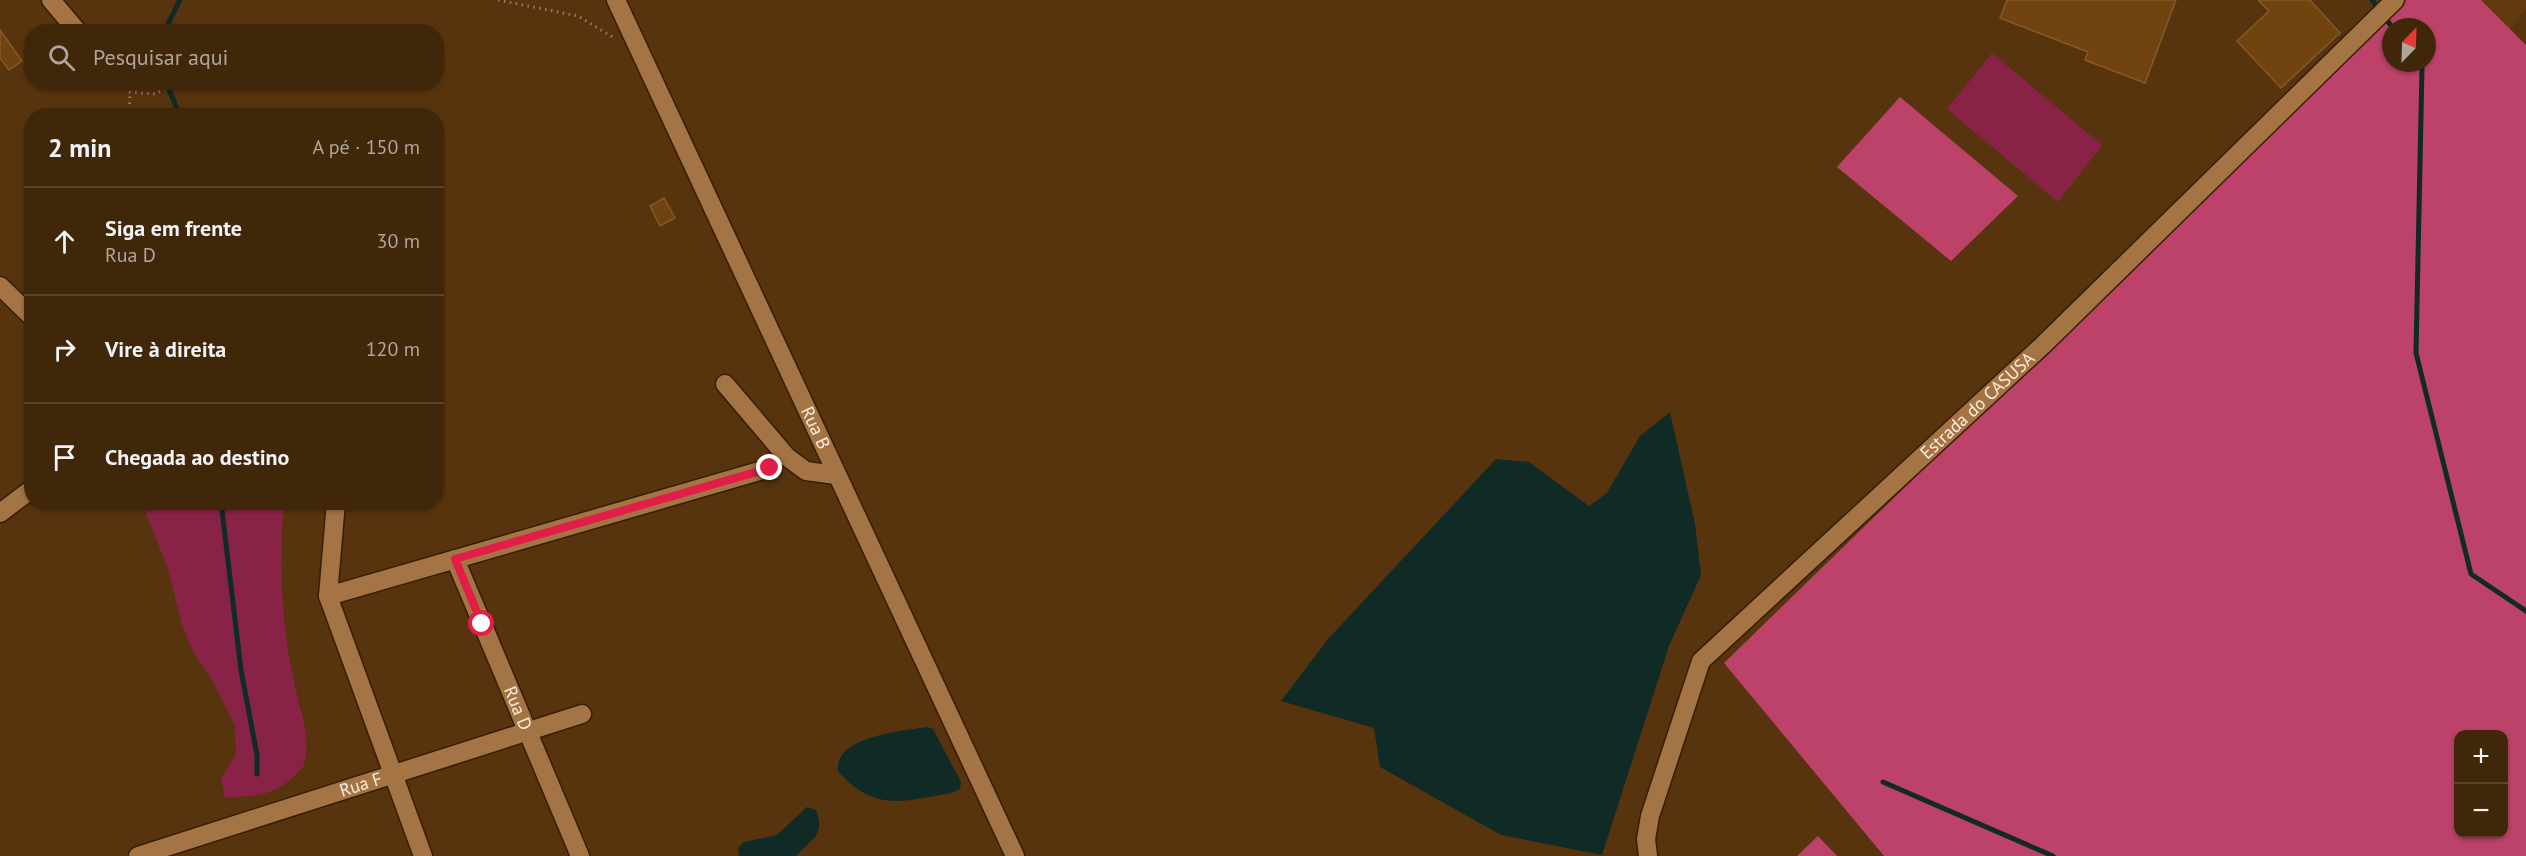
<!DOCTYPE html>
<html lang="pt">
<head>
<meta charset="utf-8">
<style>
	body { margin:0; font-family:"PT Sans",sans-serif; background:#482f13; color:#f1f3f6 }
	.controls { position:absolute; right:18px; bottom:18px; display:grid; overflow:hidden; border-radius:12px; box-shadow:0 2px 4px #0004 }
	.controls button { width:54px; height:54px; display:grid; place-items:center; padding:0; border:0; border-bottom:2px solid #5a442b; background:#41270a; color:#f1f3f6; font:30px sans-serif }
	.compass { position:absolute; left:2382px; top:18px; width:54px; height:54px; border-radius:50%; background:#41270a; box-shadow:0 2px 4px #0004; rotate:23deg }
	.stop { position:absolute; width:18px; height:18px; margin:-14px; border:4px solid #e11d48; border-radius:50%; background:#fff }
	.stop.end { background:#e11d48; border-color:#fff; box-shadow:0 2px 6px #0008 }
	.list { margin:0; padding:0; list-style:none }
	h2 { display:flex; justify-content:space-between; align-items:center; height:78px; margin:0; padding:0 24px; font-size:26px }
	h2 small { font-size:20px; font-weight:400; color:#aea59c }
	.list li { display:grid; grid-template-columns:39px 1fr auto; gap:18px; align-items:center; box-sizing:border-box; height:108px; padding:0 24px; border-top:2px solid #5a442b }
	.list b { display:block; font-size:22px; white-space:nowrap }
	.list p { margin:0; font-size:20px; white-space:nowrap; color:#aea59c }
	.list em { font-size:20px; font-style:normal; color:#aea59c }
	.icon { flex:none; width:33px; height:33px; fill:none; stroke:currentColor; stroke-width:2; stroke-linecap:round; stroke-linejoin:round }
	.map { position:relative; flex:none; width:2526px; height:856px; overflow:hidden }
	.search { position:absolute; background:#41270a; box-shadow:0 2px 4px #0004; left:24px; top:24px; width:420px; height:66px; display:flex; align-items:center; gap:15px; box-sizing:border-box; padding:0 21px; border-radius:24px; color:#aea59c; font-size:22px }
	.panel { position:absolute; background:#41270a; box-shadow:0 2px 4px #0004; left:24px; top:108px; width:420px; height:402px; border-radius:24px }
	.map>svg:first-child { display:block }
</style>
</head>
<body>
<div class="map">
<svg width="2526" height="856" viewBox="0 0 2526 856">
	<rect width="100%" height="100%" fill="#57340e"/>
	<path fill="#613a0d" d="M2481,0H2526V9L2510,29Z"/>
	<g fill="#892247">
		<path d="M1992,53L2102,145L2058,202L1947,109Z"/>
		<path d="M142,503H284C278,571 282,637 299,703C304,721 311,749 303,767C301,770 296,774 293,777C274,796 251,797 225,797L221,779L236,754L235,725L210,676L193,652L182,624L167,566Z"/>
	</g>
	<g fill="#bc4269" fill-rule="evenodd">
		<path d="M2406,0H2481L2526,45V856H1884L1724,663ZM2391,27H2427V63H2391ZM2458,734H2504V834H2458Z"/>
		<path d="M1900,97L2018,196L1951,261L1837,167Z"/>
		<path d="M1818,836L1837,856H1797Z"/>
	</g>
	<g fill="#102a26">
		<path d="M1670,412L1695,524L1701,575L1669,646L1602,855L1501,835L1380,767L1374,728L1281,701L1328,639L1496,459L1529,462L1589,506L1607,493L1640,436Z"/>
		<path d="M927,727L933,729L961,782L960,789L952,793C903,801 875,813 838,771C834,736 903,731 927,727Z"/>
		<path d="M807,807L816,810C826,836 811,839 796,856H739L738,848L744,842L777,835Z"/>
	</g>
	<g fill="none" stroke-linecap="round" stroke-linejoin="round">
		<g stroke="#102a26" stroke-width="5">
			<path d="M2372,0L2392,27"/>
			<path d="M164,32L180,0"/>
			<path d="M2418,63L2422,68L2416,353L2471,574L2526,611"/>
			<path d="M166,82L180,116"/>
			<path d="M221,502L241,670L257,755V774"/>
			<path d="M1883,782L2053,856"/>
		</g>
	</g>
	<g fill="#71430f" stroke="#875828" stroke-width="1.5">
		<path d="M2007,0H2176L2145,83L2085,60L2088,52L2000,18Z"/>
		<path d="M2258,0H2310L2340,33L2281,88L2237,41L2269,11Z"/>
		<path d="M0,30L22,61L9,70L0,58Z"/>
		<path d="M664,198L675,218L660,226L650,206Z"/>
	</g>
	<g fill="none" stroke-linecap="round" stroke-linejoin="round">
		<g stroke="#361e04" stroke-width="21">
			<g id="minor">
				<path d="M51,0L78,32"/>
				<path id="s1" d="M616,0L1015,856"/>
				<path d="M0,286L32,317"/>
				<path d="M725,384L787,457L806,471L836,475"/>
				<path d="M336,502L328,596L423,856"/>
				<path d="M0,513L32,489"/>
				<path id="s2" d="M455,559L580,856"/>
				<path d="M328,596L770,468"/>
				<path id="s3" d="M138,856L582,714"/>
				<path id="s4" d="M1648,856L1646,839L1650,816L1701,661L2043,345L2395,0"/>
			</g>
		</g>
		<g stroke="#977a5d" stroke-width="3" stroke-dasharray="1.5 4.5" stroke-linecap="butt">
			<path d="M498,0L578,16L614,38"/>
			<path d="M122,82L130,92L155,94L178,82"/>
			<path d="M129,116L130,92"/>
		</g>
		<use href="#minor" stroke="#a57445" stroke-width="18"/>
	</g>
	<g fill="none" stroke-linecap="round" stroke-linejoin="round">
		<path stroke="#e11d48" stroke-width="8" d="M482,624L455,559L770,468"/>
	</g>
	<g text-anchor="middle" stroke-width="4.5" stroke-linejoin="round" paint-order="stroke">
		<g font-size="18" fill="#fdecdd" stroke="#4c2a02">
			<text dy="6" stroke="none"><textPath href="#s4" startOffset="580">Estrada do CASUSA</textPath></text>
			<text dy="6" stroke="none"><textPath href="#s1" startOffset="472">Rua B</textPath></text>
			<text dy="6" stroke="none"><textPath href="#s2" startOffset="162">Rua D</textPath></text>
			<text dy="6" stroke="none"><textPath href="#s3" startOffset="234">Rua F</textPath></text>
		</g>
	</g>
</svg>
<div class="controls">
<button>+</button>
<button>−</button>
</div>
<svg class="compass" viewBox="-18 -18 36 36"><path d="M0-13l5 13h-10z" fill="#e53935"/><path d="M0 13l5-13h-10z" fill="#aea59c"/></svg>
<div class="stop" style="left:482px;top:624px"></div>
<div class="stop end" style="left:770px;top:468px"></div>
<div class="search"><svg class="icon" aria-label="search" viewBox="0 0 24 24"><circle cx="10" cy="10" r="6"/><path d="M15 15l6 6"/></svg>Pesquisar aqui</div>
<section class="panel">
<h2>2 min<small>A pé · 150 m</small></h2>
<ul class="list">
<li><svg class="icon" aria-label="ahead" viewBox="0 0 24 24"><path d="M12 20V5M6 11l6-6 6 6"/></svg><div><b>Siga em frente</b><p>Rua D</p></div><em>30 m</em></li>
<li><svg class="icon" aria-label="right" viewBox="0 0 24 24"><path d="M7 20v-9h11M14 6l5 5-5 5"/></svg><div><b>Vire à direita</b></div><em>120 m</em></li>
<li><svg class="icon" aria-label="arrive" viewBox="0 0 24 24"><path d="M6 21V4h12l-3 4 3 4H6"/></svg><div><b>Chegada ao destino</b></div></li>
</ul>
</section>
</div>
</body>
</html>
